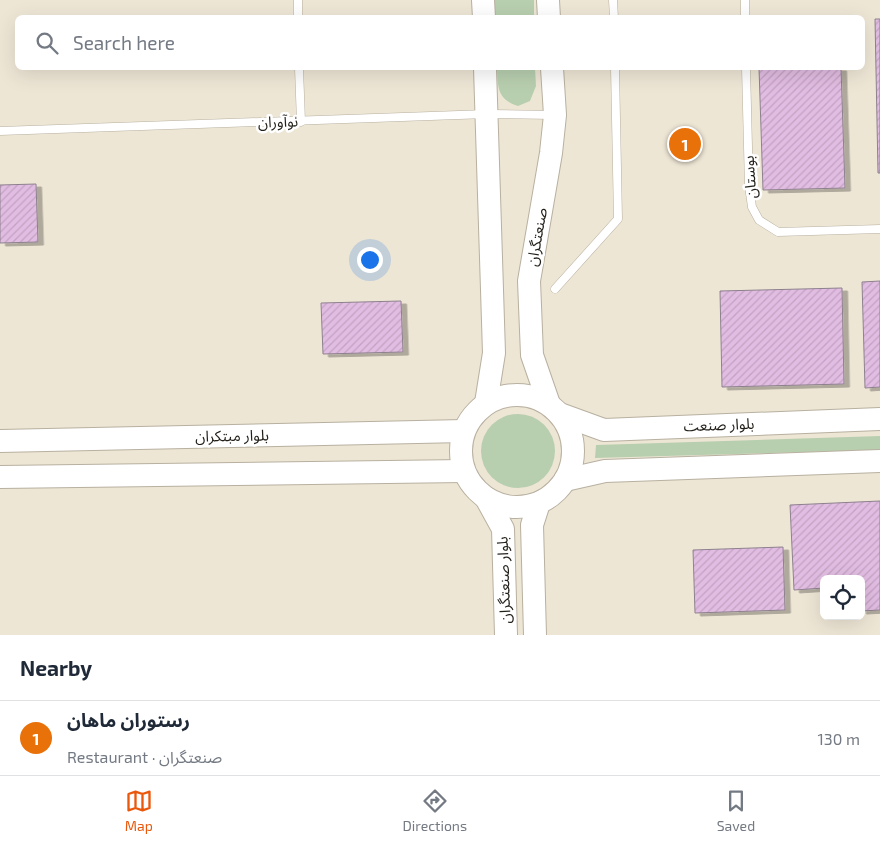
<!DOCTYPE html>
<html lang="en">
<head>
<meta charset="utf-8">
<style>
	body { margin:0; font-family:"Exo 2","Noto Sans Arabic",sans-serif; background:#f6f6f7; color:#1f2937 }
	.controls { position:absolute; right:15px; bottom:15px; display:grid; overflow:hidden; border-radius:8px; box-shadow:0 5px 20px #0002 }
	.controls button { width:45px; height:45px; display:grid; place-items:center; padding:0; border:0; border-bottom:1px solid #e0e1e3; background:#fff; color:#1f2937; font:25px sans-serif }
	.you { position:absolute; left:369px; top:259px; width:18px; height:18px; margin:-12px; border:4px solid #fff; border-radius:50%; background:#1a73e8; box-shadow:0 0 0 8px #1a73e833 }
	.badge { display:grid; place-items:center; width:32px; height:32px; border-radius:50%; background:#ea580c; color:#fff; font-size:16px; font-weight:700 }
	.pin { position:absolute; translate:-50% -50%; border:2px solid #fff; box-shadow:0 1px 5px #0006 }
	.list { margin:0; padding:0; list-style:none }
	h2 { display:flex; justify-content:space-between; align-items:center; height:65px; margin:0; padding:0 20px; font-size:21px }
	h2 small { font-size:16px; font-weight:400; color:#747a83 }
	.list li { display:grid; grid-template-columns:32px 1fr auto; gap:15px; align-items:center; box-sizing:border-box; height:75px; padding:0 20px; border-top:1px solid #e0e1e3 }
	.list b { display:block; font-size:19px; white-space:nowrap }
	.list p { margin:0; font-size:16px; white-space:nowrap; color:#747a83 }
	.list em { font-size:16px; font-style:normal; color:#747a83 }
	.icon { flex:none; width:28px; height:28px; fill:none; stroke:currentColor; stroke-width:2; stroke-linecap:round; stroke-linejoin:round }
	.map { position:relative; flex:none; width:880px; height:635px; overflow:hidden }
	.search { position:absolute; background:#fff; box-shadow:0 5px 20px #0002; left:15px; right:15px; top:15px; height:55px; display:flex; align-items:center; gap:12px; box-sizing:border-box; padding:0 18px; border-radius:8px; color:#747a83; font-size:19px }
	.sheet { height:140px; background:#fff }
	nav { display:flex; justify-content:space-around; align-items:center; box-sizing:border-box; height:70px; border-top:1px solid #e0e1e3; background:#fff; font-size:14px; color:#747a83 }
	nav a { display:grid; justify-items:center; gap:2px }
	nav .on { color:#ea580c }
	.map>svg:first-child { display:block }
</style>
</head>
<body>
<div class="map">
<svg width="880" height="635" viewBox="0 0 880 635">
	<defs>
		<pattern id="building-hatch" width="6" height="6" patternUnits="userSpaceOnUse" patternTransform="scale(1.25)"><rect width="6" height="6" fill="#e2bde3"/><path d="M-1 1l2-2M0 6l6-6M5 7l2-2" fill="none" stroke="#c2a2c2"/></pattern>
		<filter id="shadow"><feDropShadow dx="5.5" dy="3" stdDeviation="0" flood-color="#0004"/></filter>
	</defs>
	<rect width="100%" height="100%" fill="#eee6d5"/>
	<g fill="#b8cfaf">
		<path d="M494,0H534V17H495Z"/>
		<path d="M497,68H535L536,86L530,101L518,106C497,99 498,88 497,68Z"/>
		<circle cx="518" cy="451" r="37"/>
		<path d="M880,436V450L595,458L596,445Z"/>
	</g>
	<g fill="url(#building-hatch)" stroke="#8e818e" filter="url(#shadow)">
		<path d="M875,19H880V173H878Z"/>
		<path d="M759,68H841L845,188L763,190Z"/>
		<path d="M36,184L38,242L0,243V185Z"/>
		<path d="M880,281V387L865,388L862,282Z"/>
		<path d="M842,288L844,384L722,387L720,291Z"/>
		<path d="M401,301L403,352L323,354L321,303Z"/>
		<path d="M880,501V610L861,611V579H824V588L794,590L790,505Z"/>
		<path d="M783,547L785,610L695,613L693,550Z"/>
	</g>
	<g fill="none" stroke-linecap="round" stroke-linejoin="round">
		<g stroke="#b8b0a0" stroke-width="9">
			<g id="lane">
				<path d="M298,0V18"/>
				<path d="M613,0L614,18"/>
				<path d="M745,0V18"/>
				<path d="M299,68L301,122"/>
				<path d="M746,68L749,186L752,207L759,220L778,232L880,229"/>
				<path d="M0,131L487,114L553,115"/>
				<path d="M555,289L618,219L615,68"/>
			</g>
		</g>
		<g stroke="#b8b0a0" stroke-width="24">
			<g id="secondary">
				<path d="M483,0L484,18"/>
				<path d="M548,0L549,18"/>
				<path d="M485,68L494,353L486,403"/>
				<circle cx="517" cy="451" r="56"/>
				<path d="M549,404L532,355L529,281L551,153L555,115L552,68"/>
				<path d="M560,414L604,430L880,419"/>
				<path d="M0,441L464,431"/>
				<path d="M0,477L464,471"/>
				<path d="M565,480L605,471L880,461"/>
				<path d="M486,498L503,529L506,635"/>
				<path d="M535,635L532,525L539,503"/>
			</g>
		</g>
		<use href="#lane" stroke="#fff" stroke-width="8"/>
		<use href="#secondary" stroke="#fff" stroke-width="22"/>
	</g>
	<g text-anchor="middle" stroke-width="5" stroke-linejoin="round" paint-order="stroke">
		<g font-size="15" fill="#221f19" stroke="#fff">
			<text transform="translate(278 122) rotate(-2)" y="5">نوآوران</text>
			<text transform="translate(750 177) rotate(-94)" y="5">بوستان</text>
			<text transform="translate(537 237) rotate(-80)" y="5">صنعتگران</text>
			<text transform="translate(719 425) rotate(-2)" y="5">بلوار صنعت</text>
			<text transform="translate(232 436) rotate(-1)" y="5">بلوار مبتکران</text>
			<text transform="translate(504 580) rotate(-92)" y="5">بلوار صنعتگران</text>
		</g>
	</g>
</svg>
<div class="controls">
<button><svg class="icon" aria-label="locate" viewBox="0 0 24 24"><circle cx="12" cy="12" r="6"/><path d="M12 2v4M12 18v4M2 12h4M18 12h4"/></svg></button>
</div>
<div class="you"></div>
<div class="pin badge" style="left:685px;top:144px;background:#e8710a">1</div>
<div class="search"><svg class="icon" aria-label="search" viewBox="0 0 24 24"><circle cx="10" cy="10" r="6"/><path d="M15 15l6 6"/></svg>Search here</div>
</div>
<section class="sheet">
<h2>Nearby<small></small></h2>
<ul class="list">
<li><span class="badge" style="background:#e8710a">1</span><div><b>رستوران ماهان</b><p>Restaurant · صنعتگران</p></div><em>130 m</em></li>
</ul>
</section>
<nav>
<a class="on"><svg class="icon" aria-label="map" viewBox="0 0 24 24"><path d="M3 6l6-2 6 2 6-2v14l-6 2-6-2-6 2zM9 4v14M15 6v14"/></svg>Map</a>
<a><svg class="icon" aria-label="directions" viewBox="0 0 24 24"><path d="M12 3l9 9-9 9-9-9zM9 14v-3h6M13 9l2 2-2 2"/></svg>Directions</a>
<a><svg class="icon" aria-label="saved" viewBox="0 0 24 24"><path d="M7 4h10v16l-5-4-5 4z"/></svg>Saved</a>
</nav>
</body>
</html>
